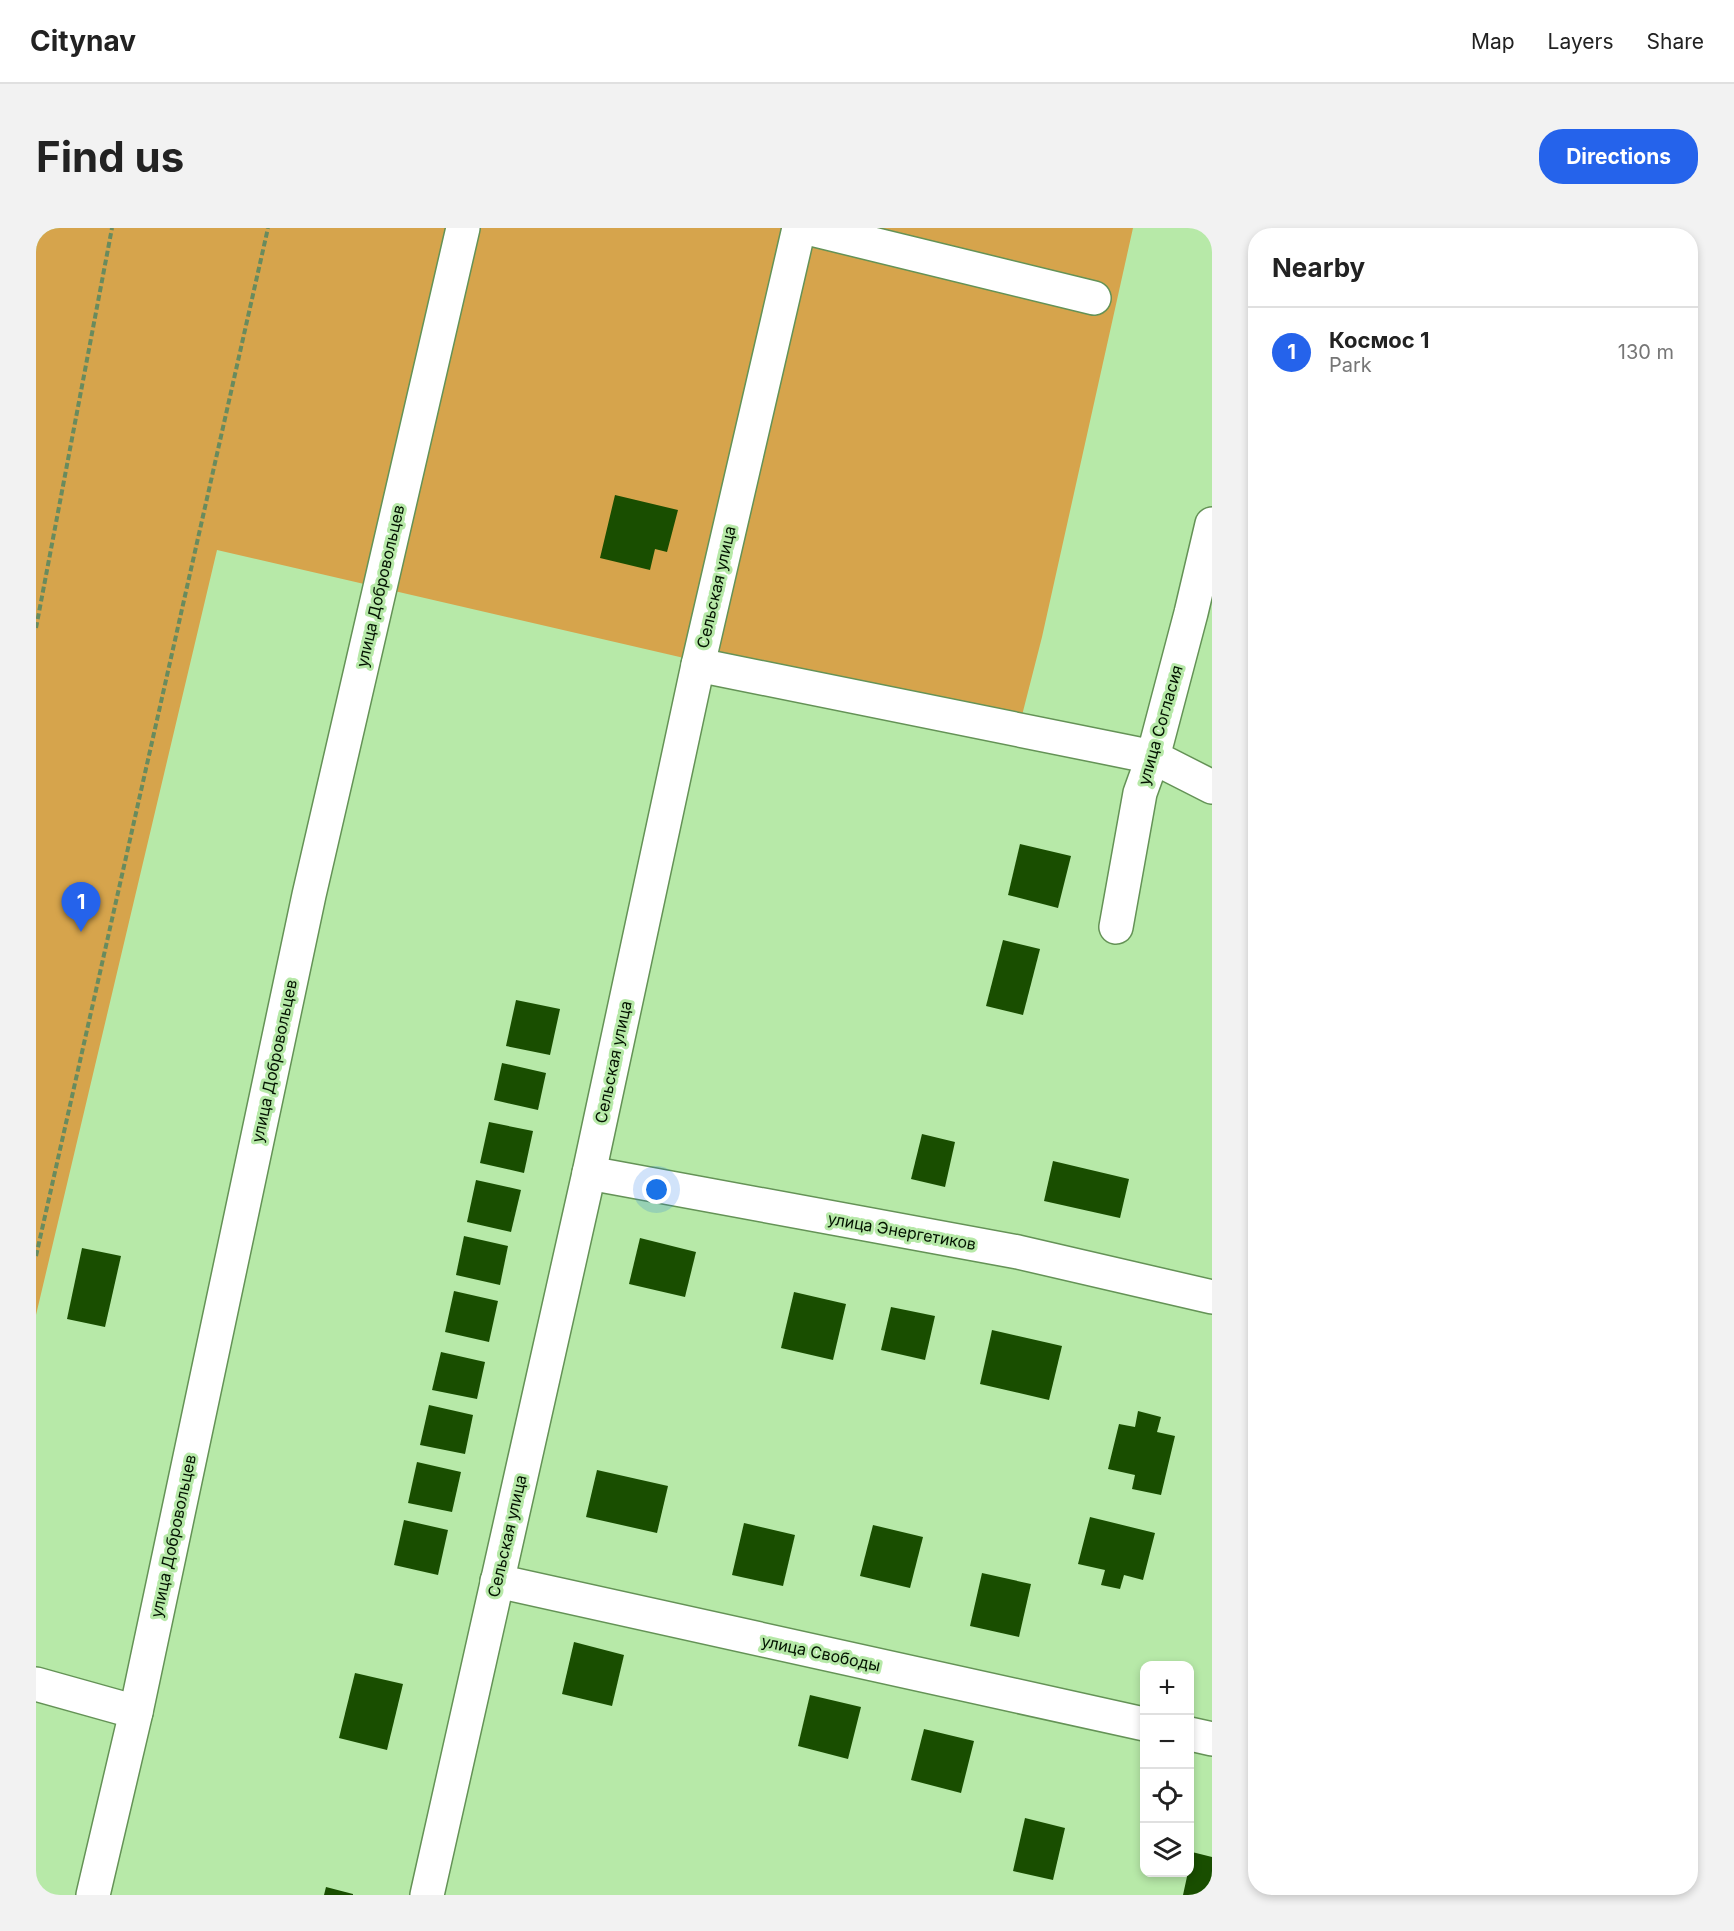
<!DOCTYPE html>
<html lang="en">
<head>
<meta charset="utf-8">
<style>
	body { margin:0; font-family:Inter,sans-serif; background:#f2f2f2; color:#222 }
	.controls { position:absolute; right:18px; bottom:18px; display:grid; overflow:hidden; border-radius:12px; box-shadow:0 3px 9px #0003 }
	.controls button { width:54px; height:54px; display:grid; place-items:center; padding:0; border:0; border-bottom:2px solid #e0e0e0; background:#fff; color:#222; font:30px sans-serif }
	.you { position:absolute; left:621px; top:962px; width:21px; height:21px; margin:-15px; border:4px solid #fff; border-radius:50%; background:#1a73e8; box-shadow:0 0 0 9px #1a73e833 }
	.badge { display:grid; place-items:center; width:39px; height:39px; border-radius:50%; background:#2563eb; color:#fff; font-size:20px; font-weight:700 }
	.pin { position:absolute; translate:-50% -50px; filter:drop-shadow(0 2px 3px #0008) }
	.pin::after { content:''; position:absolute; top:32px; width:21px; height:18px; background:inherit; clip-path:polygon(0 0,100% 0,50% 100%) }
	.list { margin:0; padding:0; list-style:none }
	h2 { display:flex; justify-content:space-between; align-items:center; height:78px; margin:0; padding:0 24px; font-size:26px }
	h2 small { font-size:20px; font-weight:400; color:#767676 }
	.list li { display:grid; grid-template-columns:39px 1fr auto; gap:18px; align-items:center; box-sizing:border-box; height:90px; padding:0 24px; border-top:2px solid #e0e0e0 }
	.list b { display:block; font-size:22px; white-space:nowrap }
	.list p { margin:0; font-size:20px; white-space:nowrap; color:#767676 }
	.list em { font-size:20px; font-style:normal; color:#767676 }
	.icon { flex:none; width:33px; height:33px; fill:none; stroke:currentColor; stroke-width:2; stroke-linecap:round; stroke-linejoin:round }
	.map { position:relative; flex:none; width:1176px; height:1667px; overflow:hidden; border-radius:24px }
	header { display:flex; align-items:center; gap:36px; box-sizing:border-box; height:84px; padding:0 30px; background:#fff; border-bottom:2px solid #e0e0e0 }
	header strong { font-size:28px }
	nav { display:flex; gap:33px; margin-inline-start:auto; font-size:21px }
	.intro { display:flex; align-items:center; justify-content:space-between; box-sizing:border-box; height:144px; padding:0 36px }
	h1 { margin:0; font-size:42px }
	.button { padding:15px 27px; border-radius:24px; background:#2563eb; color:#fff; font-size:21px; font-weight:700 }
	main { display:flex; gap:36px; padding:0 36px }
	aside { flex:1; background:#fff; border-radius:24px; box-shadow:0 3px 9px #0003 }
	.map>svg:first-child { display:block }
</style>
</head>
<body>
<header>
<strong>Citynav</strong>
<nav><a>Map</a><a>Layers</a><a>Share</a></nav>
</header>
<div class="intro"><h1>Find us</h1><a class="button">Directions</a></div>
<main>
<div class="map">
<svg width="1176" height="1667" viewBox="0 0 1176 1667">
	<rect width="100%" height="100%" fill="#b7e9a8"/>
	<path fill="#d6a44c" d="M0,0H1097L1006,409L981,507L181,322L0,1087Z"/>
	<g fill="#194e00">
		<path d="M579,267L642,282L631,324L619,321L614,342L564,330Z"/>
		<path d="M984,616L1035,628L1022,680L972,667Z"/>
		<path d="M967,712L1004,721L987,787L950,778Z"/>
		<path d="M480,772L524,781L514,827L470,818Z"/>
		<path d="M466,835L510,845L502,882L458,872Z"/>
		<path d="M453,894L497,903L488,945L444,935Z"/>
		<path d="M886,906L919,914L909,959L875,951Z"/>
		<path d="M1017,933L1093,951L1084,990L1008,973Z"/>
		<path d="M440,952L485,962L475,1004L431,994Z"/>
		<path d="M428,1008L472,1018L464,1057L420,1047Z"/>
		<path d="M604,1010L660,1024L649,1069L593,1056Z"/>
		<path d="M46,1020L85,1028L69,1099L31,1091Z"/>
		<path d="M418,1063L462,1073L453,1114L409,1104Z"/>
		<path d="M758,1064L810,1076L797,1132L745,1120Z"/>
		<path d="M855,1079L899,1088L889,1132L845,1122Z"/>
		<path d="M956,1102L1026,1118L1013,1172L944,1156Z"/>
		<path d="M405,1124L449,1134L441,1171L396,1162Z"/>
		<path d="M393,1177L437,1187L429,1226L384,1217Z"/>
		<path d="M1102,1183L1125,1189L1121,1204L1139,1208L1125,1267L1096,1261L1099,1247L1072,1241L1083,1196L1099,1199Z"/>
		<path d="M381,1234L425,1244L416,1284L372,1275Z"/>
		<path d="M561,1242L632,1258L621,1305L550,1289Z"/>
		<path d="M1054,1289L1119,1305L1107,1352L1088,1347L1084,1361L1065,1357L1069,1342L1042,1336Z"/>
		<path d="M368,1292L412,1302L402,1347L358,1337Z"/>
		<path d="M708,1295L759,1307L747,1358L696,1347Z"/>
		<path d="M837,1297L887,1309L874,1360L824,1348Z"/>
		<path d="M946,1345L995,1356L983,1409L934,1398Z"/>
		<path d="M538,1414L588,1427L576,1478L526,1466Z"/>
		<path d="M319,1445L367,1456L351,1522L303,1510Z"/>
		<path d="M774,1467L825,1479L812,1531L762,1518Z"/>
		<path d="M888,1501L938,1513L925,1565L875,1552Z"/>
		<path d="M989,1590L1029,1600L1017,1652L977,1643Z"/>
		<path d="M1156,1624L1176,1629V1667H1147L1152,1644H1154Z"/>
		<path d="M290,1659L317,1666V1667H288Z"/>
	</g>
	<g fill="none" stroke-linecap="round" stroke-linejoin="round">
		<g stroke="#649256" stroke-width="36">
			<g id="minor">
				<path d="M771,0L1058,70"/>
				<path d="M662,437L1117,529L1176,559"/>
				<path d="M1080,699L1104,565L1117,529L1155,385L1176,296"/>
				<path d="M553,945L982,1024L1176,1069"/>
				<path d="M461,1353L1108,1496"/>
				<path d="M0,1456L100,1484"/>
				<path d="M1154,1506L1176,1511"/>
				<path d="M57,1667L100,1484L273,667L427,0"/>
				<path d="M391,1667L553,945L662,437L763,0"/>
			</g>
		</g>
		<g stroke="#688b5e" stroke-width="4" stroke-dasharray="6 3" stroke-linecap="butt">
			<path d="M0,400L76,0"/>
			<path d="M0,1028L232,0"/>
		</g>
		<use href="#minor" stroke="#fff" stroke-width="33"/>
	</g>
	<g text-anchor="middle" stroke-width="6" stroke-linejoin="round" paint-order="stroke">
		<g font-size="16" fill="#031300" stroke="#b7e9a8">
			<text transform="translate(344 358) rotate(-77)" y="6">улица Добровольцев</text>
			<text transform="translate(680 359) rotate(-77)" y="6">Сельская улица</text>
			<text transform="translate(1124 497) rotate(-74)" y="6">улица Согласия</text>
			<text transform="translate(238 833) rotate(-78)" y="6">улица Добровольцев</text>
			<text transform="translate(577 834) rotate(-78)" y="6">Сельская улица</text>
			<text transform="translate(866 1003) rotate(10)" y="6">улица Энергетиков</text>
			<text transform="translate(137 1308) rotate(-78)" y="6">улица Добровольцев</text>
			<text transform="translate(471 1308) rotate(-77)" y="6">Сельская улица</text>
			<text transform="translate(785 1425) rotate(12)" y="6">улица Свободы</text>
		</g>
	</g>
</svg>
<div class="controls">
<button>+</button>
<button>−</button>
<button><svg class="icon" aria-label="locate" viewBox="0 0 24 24"><circle cx="12" cy="12" r="6"/><path d="M12 2v4M12 18v4M2 12h4M18 12h4"/></svg></button>
<button><svg class="icon" aria-label="layers" viewBox="0 0 24 24"><path d="M12 4l9 5-9 5-9-5zM3 14l9 5 9-5"/></svg></button>
</div>
<div class="you"></div>
<div class="pin badge" style="left:45px;top:704px">1</div>
</div>
<aside>
<h2>Nearby<small></small></h2>
<ul class="list">
<li><span class="badge">1</span><div><b>Космос 1</b><p>Park</p></div><em>130 m</em></li>
</ul>
</aside>
</main>
</body>
</html>
